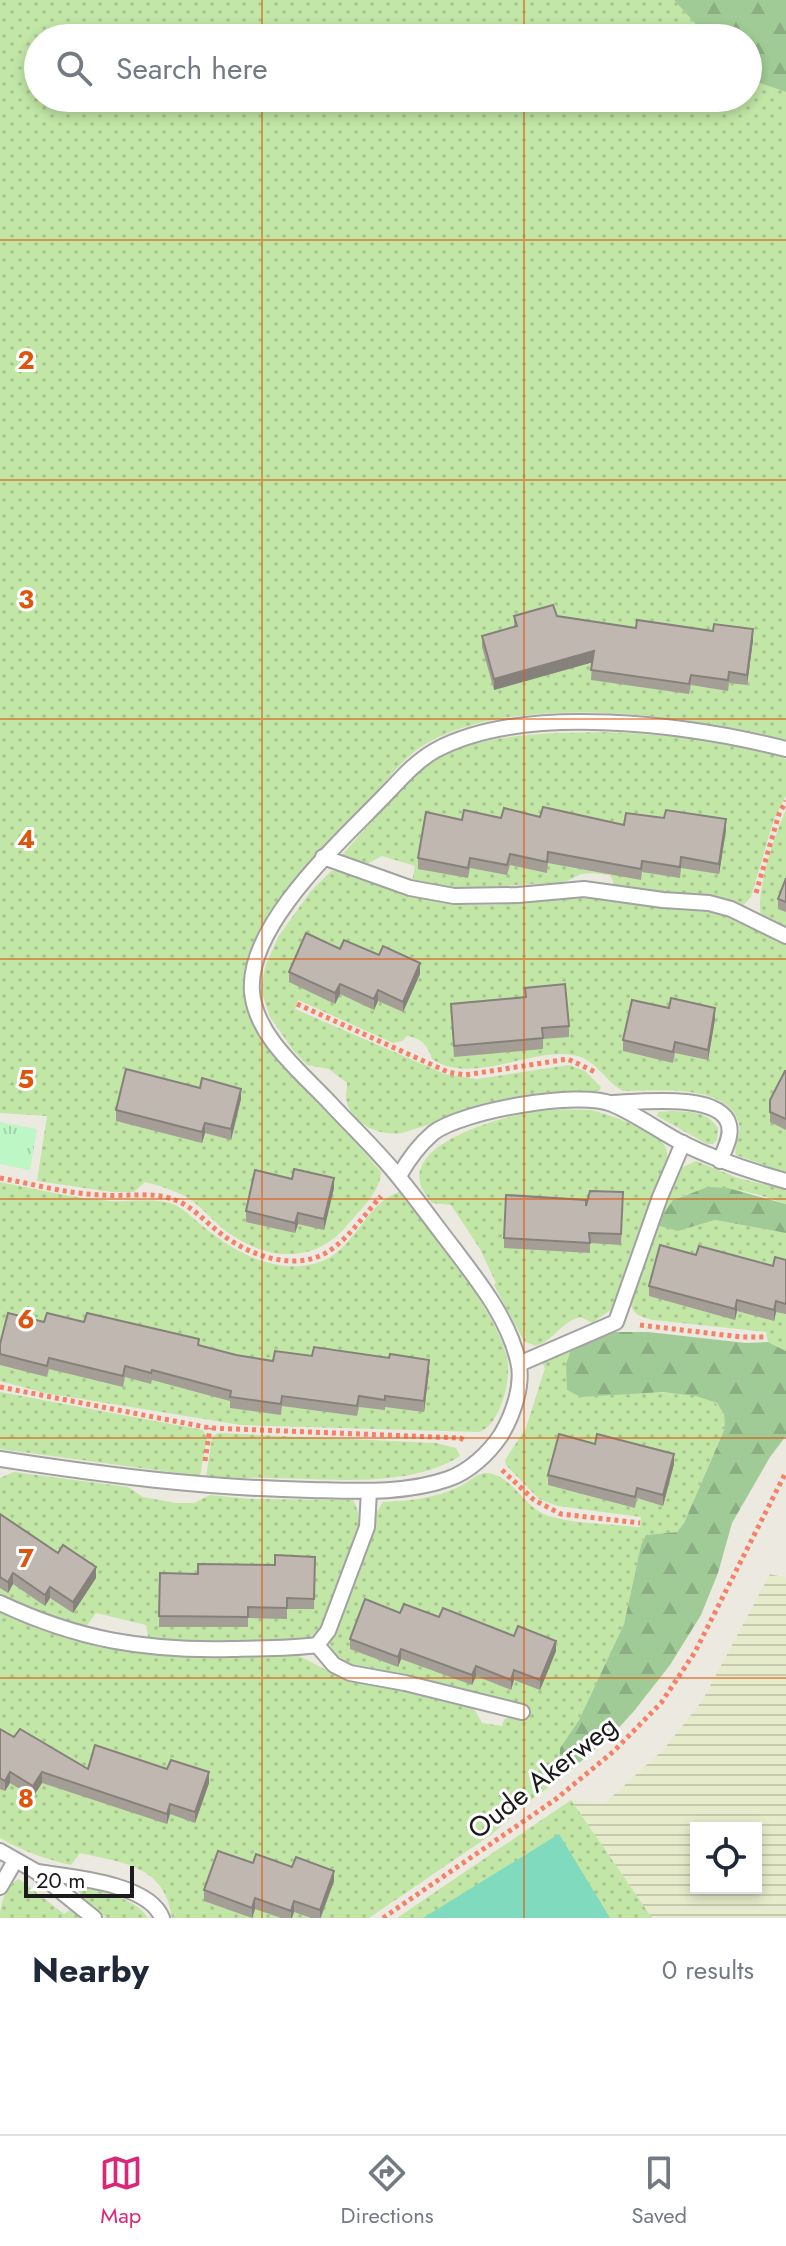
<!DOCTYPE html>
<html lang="en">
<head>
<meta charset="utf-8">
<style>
	body { margin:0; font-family:Jost,sans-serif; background:#f6f6f7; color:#1f2937 }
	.controls { position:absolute; right:24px; bottom:24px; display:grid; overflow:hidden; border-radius:0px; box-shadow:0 4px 12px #0003 }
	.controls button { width:72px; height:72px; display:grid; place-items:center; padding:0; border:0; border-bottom:2px solid #e0e1e3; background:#fff; color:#1f2937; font:40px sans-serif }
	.scale { position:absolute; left:24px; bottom:20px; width:110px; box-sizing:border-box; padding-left:8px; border:4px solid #1b1b1b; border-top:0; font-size:22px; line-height:28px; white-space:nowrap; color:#1b1b1b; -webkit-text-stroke:6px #fff; paint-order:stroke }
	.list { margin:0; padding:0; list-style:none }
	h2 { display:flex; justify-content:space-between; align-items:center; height:104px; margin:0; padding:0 32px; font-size:34px }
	h2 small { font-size:26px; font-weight:400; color:#747a83 }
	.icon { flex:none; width:44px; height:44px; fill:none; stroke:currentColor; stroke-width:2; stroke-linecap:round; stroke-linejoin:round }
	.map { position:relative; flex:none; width:786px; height:1918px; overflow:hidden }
	.search { position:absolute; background:#fff; box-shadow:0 4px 12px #0003; left:24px; right:24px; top:24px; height:88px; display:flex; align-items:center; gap:20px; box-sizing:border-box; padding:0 28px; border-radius:44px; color:#747a83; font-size:30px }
	.sheet { height:216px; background:#fff }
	nav { display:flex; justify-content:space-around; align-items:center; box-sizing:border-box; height:112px; border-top:2px solid #e0e1e3; background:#fff; font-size:22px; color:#747a83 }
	nav a { display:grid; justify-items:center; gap:4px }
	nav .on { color:#db2777 }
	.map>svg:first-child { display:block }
</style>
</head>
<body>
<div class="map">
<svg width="786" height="1918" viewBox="0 0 786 1918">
	<defs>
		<pattern id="farmland-rules" width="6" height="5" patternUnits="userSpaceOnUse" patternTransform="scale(2)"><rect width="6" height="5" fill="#e6ebcb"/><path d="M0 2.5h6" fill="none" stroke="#c5c9ae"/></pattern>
		<pattern id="grass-dots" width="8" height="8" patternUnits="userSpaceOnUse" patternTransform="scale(2)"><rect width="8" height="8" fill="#c1e6a6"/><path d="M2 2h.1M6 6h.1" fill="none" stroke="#a5c58e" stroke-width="1.8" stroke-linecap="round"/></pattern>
		<pattern id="forest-firs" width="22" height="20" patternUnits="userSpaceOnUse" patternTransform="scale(2)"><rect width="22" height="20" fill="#a1cb96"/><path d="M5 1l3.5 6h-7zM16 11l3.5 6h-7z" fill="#8aae81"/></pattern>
		<pattern id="park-tufts" width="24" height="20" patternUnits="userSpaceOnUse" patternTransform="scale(2)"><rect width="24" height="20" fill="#bcf7c5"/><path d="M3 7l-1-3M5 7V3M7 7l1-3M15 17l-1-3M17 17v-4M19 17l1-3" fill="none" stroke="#a1d3a9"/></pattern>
	</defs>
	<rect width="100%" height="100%" fill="#ece9e0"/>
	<path fill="url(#farmland-rules)" fill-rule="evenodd" d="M770,1574L786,1578V1918H652L571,1800L604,1804L664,1749L702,1701ZM696,1828H756V1888H696Z"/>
	<g fill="url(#grass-dots)">
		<path d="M0,0H674L708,38H38V98H748V79L786,92V740C691,715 512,691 424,745C404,757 389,778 373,795C347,823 318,850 295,880C268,914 234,958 246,1005C255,1042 282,1065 307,1092C332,1118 358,1144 381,1172C380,1192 362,1208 349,1223C318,1262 274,1262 233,1236C217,1226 206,1211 191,1200C178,1191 160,1186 145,1182L134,1192H112L37,1181L47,1116L0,1113Z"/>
		<path d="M606,732C662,735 734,739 786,759V796L774,819L751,897L742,907L622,887L614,884L610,875C601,874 591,872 582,874C572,877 572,881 557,883C509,884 459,894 412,882L415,866L382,856L367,864L342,855C366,828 408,777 437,759C481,732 557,733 606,732Z"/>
		<path d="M786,810V930L762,918C753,897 776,831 786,810Z"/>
		<path d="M331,871H345L420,896L460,905H496L581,896L723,911L786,943V1173L736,1155C733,1145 742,1135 739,1124C728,1082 654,1091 623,1091C603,1080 597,1059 573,1055C530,1048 472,1086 432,1059C428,1046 422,1038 407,1036L402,1041L393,1043L298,1000L295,1009L445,1074L477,1079L569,1065L585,1071L601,1087L599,1091L550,1092L519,1096L402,1133C380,1136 355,1126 347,1103C345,1096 347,1090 347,1083L329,1069L307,1065L293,1050L270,1017L261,990L265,967L278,937L311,891Z"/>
		<path d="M591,1110C608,1114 653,1130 663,1143C669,1151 667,1160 667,1169L612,1309L592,1323L581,1317C561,1321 553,1342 535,1346L524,1341L494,1285L496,1283L480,1249L451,1205L432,1203C428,1197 421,1190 420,1182C412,1143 494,1120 522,1114C544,1109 569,1109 591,1110Z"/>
		<path d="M672,1111C690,1112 707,1111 718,1128L717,1140L713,1144H707L657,1116L658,1112Z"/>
		<path d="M696,1161L738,1178L786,1190V1204C744,1189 715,1181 673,1200L678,1231L715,1220L786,1233V1351L768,1342L766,1332L653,1320C641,1317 633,1315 630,1302L662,1205L679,1169Z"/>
		<path d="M0,1182C36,1189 73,1198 109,1201C128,1202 151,1198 170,1203C183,1207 194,1220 205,1228C236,1253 276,1275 317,1263C355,1252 364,1204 399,1192C429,1229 502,1317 508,1363C509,1376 506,1393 501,1405C497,1416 490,1428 479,1432L241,1425L45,1393L0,1381Z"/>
		<path d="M573,1345L580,1396C611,1395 695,1384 718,1405C725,1411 725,1419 725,1428L684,1523L677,1532L646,1535L641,1545L624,1624L579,1720L560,1748L559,1780L527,1803L492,1834L369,1918H172C165,1865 123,1863 80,1853L71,1865C45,1859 23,1851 0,1838V1609C48,1623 97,1641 147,1652C193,1662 241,1647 287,1653C308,1656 321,1671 342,1676C371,1684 452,1691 472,1708C477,1712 479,1718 482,1723L502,1726L504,1720L510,1715L349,1664L333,1653L329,1642L356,1577L375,1515L383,1502C410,1501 436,1498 461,1486C470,1481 478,1472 488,1473C512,1476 525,1508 548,1516C574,1524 612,1524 640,1527L641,1517L558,1506L539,1499L506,1465L505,1460L526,1428L545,1368L541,1361Z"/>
		<path d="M0,1392L203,1430L207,1438L200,1476L0,1449Z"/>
		<path d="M218,1433L436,1443L456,1448L460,1456C412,1488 330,1479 274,1478C251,1477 228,1479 206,1477L212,1437Z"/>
		<path d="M14,1472L128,1487L143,1497L176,1503H194L210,1495L250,1499L353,1500C366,1524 356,1541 347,1564C339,1586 332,1620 313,1635C299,1648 174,1642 149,1641L146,1625L96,1613L85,1628L36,1614L0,1598V1478Z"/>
		<path d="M571,1800L652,1918H397Z"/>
		<path d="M19,1879L64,1914L71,1909L82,1918H0C0,1904 6,1885 19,1879Z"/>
		<path d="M85,1887C105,1894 136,1898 148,1918H106L81,1896L79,1891Z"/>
	</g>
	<g fill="url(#forest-firs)">
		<path d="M674,0H786V92L748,79V38H708Z"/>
		<path d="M708,1187L728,1188L786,1204V1233L715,1220L678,1231L656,1225L673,1200Z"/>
		<path d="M607,1332H648L746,1343L768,1342L786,1351V1436L770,1457L732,1523L718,1573L701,1615L670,1665L634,1711L615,1732L559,1780L560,1748L579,1720L624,1624L641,1545L646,1535L677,1532L684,1523L725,1428L724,1414L717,1403L696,1396L663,1392L581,1397L567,1390L566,1364L573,1345Z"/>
	</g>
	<path fill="url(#park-tufts)" d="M0,1122L37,1129L30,1170L0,1164Z"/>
	<path fill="#7fdabe" d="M559,1834L610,1918H423Z"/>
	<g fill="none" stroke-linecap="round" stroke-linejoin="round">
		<g stroke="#a2a2a2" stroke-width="18">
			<g id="service">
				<path d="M323,857L410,888L454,896L518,895L584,889L663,900L709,903L731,909L786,936"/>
				<path d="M613,1103C639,1102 721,1092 729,1125C732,1137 724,1150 720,1161"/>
				<path d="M399,1176C408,1160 419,1145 433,1133C461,1111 579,1090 612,1104C636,1114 659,1131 682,1143C716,1160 750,1171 786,1181"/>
				<path d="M519,1364L616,1322L660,1197L683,1143"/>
				<path d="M0,1459C103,1475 206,1488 311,1490C356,1491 405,1494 448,1479C469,1472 489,1453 501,1435C513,1415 524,1384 518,1361C509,1320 479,1282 454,1249C436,1226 419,1202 401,1180C380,1153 354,1129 330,1103C301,1072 256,1037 252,992C246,923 347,836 391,789C405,774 418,760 436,750C526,702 691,725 786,749"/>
				<path d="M0,1603C78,1640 146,1651 231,1649C260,1648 288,1649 317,1645L328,1631L367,1527L369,1491"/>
				<path d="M317,1645L334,1665L350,1673L405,1683L522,1712"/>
				<path d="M0,1851L37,1872L94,1918"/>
				<path d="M37,1872C70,1877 149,1883 162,1918"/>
				<path d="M0,1887L15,1861"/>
			</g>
		</g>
		<g stroke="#f58168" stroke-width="5" stroke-dasharray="4 4" stroke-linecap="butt">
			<path d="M756,893L779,814L786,801"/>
			<path d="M297,1004L448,1072L465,1075L568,1059L597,1073"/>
			<path d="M0,1178C33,1184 68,1194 102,1195C125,1197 153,1191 175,1200C194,1207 207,1224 224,1236C253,1257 299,1273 332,1249C350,1236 366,1213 381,1196"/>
			<path d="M640,1325L741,1337H766"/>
			<path d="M0,1387L210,1428L460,1438L466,1441"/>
			<path d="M205,1461L210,1428"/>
			<path d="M502,1470L534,1500L561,1514L640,1523"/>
			<path d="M383,1918L556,1799L614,1751L661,1703L695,1652L786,1472"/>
		</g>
		<use href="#service" stroke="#fff" stroke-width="14"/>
	</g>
	<g fill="#a59e97">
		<path d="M514,616H557L636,628L753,640L747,685L729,683L728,691L691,685L689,694L591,680L592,662L494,690L482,647V636L514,627Z"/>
		<path d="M540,817L624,825L726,830L719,874L681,868L680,878L642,872L641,880L548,863L547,873L510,865L507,875L470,868L468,878L418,869V858L462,820Z"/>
		<path d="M786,878V912L778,909V899Z"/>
		<path d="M340,949L420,974L403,1012L378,1001L374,1010L340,994L335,1004L289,982V972Z"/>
		<path d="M525,988L569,1026V1037L543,1039V1049L454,1057L451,1004L525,997Z"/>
		<path d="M715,1019L708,1060L675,1053L673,1063L623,1051V1040Z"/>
		<path d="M786,1071V1130L770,1122V1100Z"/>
		<path d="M241,1099L231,1140L205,1133L202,1143L116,1121V1110Z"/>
		<path d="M334,1188L324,1230L298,1224L295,1233L246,1222V1211Z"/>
		<path d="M623,1192L621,1245L590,1243V1253L504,1248V1238Z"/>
		<path d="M696,1255L773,1266L786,1260V1314L776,1312L774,1321L737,1311L735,1320L649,1296V1286Z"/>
		<path d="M44,1322H84L199,1345L236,1355L273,1361L312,1356L389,1358L429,1371L424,1412L385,1407V1410L359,1407L357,1416L282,1406L281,1415L230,1408V1401L152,1380L151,1384L125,1377L123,1387L49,1369L47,1377L0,1365V1344Z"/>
		<path d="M674,1464L663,1506L637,1498L635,1508L548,1485V1475Z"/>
		<path d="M0,1514L96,1578L73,1613L50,1598L45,1606L13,1584L8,1593L0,1588Z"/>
		<path d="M315,1557L314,1609H287V1619L248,1618V1627H159L160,1573L198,1574L275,1565Z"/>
		<path d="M439,1617L514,1636L556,1651L540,1690L514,1680L511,1690L476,1676L472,1685L401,1659L398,1667L350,1649V1639Z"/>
		<path d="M0,1729L14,1737L88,1769L209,1783L195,1823L170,1814L167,1824L42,1783L33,1797L10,1783L5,1791L0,1789Z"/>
		<path d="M253,1863L334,1881L321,1918H311L294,1912L292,1918H281L255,1909L252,1918L204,1901V1890Z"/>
	</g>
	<g fill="#86817b">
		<path d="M753,629V640L747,685V675Z"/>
		<path d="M594,651V662L494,690V679Z"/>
		<path d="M726,819V830L719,874V864Z"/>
		<path d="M420,963V974L403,1012V1002Z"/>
		<path d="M340,984V994L335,1004V993Z"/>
		<path d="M378,990V1001L374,1010V999Z"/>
		<path d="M715,1008V1019L708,1060V1050Z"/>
		<path d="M241,1089V1099L231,1140V1129Z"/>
		<path d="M205,1123V1133L202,1143V1132Z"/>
		<path d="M334,1178V1188L324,1230V1219Z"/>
		<path d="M298,1213V1224L295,1233V1223Z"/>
		<path d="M737,1300V1311L735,1320V1309Z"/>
		<path d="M776,1301V1312L774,1321V1310Z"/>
		<path d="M429,1360V1371L424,1412V1401Z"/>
		<path d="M674,1454V1464L663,1506V1495Z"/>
		<path d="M96,1567V1578L73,1613V1602Z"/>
		<path d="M13,1573V1584L8,1593V1582Z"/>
		<path d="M50,1587V1598L45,1606V1595Z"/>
		<path d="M556,1641V1651L540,1690V1680Z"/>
		<path d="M401,1649V1659L398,1667V1657Z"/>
		<path d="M476,1666V1676L472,1685V1675Z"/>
		<path d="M514,1670V1680L511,1690V1680Z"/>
		<path d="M10,1772V1783L5,1791V1781Z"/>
		<path d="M42,1772V1783L33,1797V1786Z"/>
		<path d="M209,1772V1783L195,1823V1812Z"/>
		<path d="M170,1804V1814L167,1824V1814Z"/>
		<path d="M334,1871V1881L320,1918V1910Z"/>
		<path d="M255,1898V1909L252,1918V1908Z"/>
		<path d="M294,1901V1912L292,1918H291V1911Z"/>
	</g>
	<g fill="#c0b8b0" stroke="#86817b" stroke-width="2">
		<path d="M553,605L557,616L636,628L637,620L713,631L714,624L753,629L747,675L729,672L728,680L691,675L689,684L591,670L594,651L494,679L482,636L517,626L514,616Z"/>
		<path d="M543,807L624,825L626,813L664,818L666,810L726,819L719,864L681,857L680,867L642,861L641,869L548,852L547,862L510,854L507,865L470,858L468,868L418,858L426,812L462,820L464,810L501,818L504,808L540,817Z"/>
		<path d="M786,878V902L778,899Z"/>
		<path d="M306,933L340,949L344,940L379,955L383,946L420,963L403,1002L378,990L374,999L340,984L335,993L289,972Z"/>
		<path d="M565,984L569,1026L542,1028L543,1038L454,1046L451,1004L526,997L525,988Z"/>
		<path d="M671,998L715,1008L708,1050L675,1042L673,1052L623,1040L632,1000L669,1008Z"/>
		<path d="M126,1069L200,1088L202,1078L241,1089L231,1129L205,1123L202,1132L116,1110Z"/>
		<path d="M785,1071H786V1119L770,1112V1100Z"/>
		<path d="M294,1169L334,1178L324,1219L298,1213L295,1223L246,1211L255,1170L292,1179Z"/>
		<path d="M590,1191L623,1192L621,1234L589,1233L590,1243L504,1238L506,1195L586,1200V1206Z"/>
		<path d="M660,1245L696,1255L699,1246L773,1266L775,1257L786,1260V1304L776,1301L774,1310L737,1300L735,1309L649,1286Z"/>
		<path d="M8,1313L44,1322L47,1313L84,1322L87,1313L199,1339L198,1345L236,1355L273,1361L275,1351L312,1356L314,1347L389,1358L390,1354L429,1360L424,1401L385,1396V1400L359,1396L357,1406L282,1396L281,1404L230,1397L231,1391L152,1370L151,1373L125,1366L123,1376L49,1358L47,1366L0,1354V1344Z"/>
		<path d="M559,1434L595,1444L597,1434L674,1454L663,1495L637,1488L635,1497L548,1475Z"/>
		<path d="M0,1514L58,1553L63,1545L96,1567L73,1602L50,1587L45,1595L13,1573L8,1582L0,1577Z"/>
		<path d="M275,1555L315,1557L314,1599L287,1598V1608L248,1607V1617L159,1616L160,1573L198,1574V1564L275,1565Z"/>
		<path d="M365,1599L400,1613L404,1604L439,1617L443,1608L514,1636L518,1626L556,1641L540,1680L514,1670L511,1680L476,1666L472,1675L401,1649L398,1657L350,1639Z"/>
		<path d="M0,1729L14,1737L20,1729L88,1769L95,1745L167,1769L171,1760L209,1772L195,1812L170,1804L167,1814L42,1772L33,1786L10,1772L5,1781L0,1778Z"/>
		<path d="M218,1851L253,1863L256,1854L292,1867L296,1857L334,1871L320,1910L294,1901L291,1911L255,1898L252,1908L204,1890Z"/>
	</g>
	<path fill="none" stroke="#de560d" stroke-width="2" stroke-opacity="0.55" d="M262,0V38M524,0V38M262,98V1918M524,98V1918M0,240H786M0,480H786M0,719H786M0,959H786M0,1199H786M0,1438H786M0,1678H786"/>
	<g text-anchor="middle" stroke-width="6" stroke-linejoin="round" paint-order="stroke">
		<g font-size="28" fill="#1b1b1b" stroke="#fff">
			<text transform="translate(542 1777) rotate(-38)" y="10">Oude Akerweg</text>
		</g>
	</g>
	<g font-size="26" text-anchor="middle" font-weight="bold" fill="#de560d" stroke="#fff" stroke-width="6" stroke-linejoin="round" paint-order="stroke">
		<text x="26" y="369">2</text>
		<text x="26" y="608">3</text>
		<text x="26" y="848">4</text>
		<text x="26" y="1088">5</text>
		<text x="26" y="1328">6</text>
		<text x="26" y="1567">7</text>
		<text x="26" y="1807">8</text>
	</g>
</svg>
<div class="controls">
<button><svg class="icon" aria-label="locate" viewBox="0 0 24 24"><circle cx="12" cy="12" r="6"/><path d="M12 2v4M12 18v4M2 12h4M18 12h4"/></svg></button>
</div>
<div class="scale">20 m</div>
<div class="search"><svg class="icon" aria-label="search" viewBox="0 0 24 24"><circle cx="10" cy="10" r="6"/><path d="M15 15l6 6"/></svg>Search here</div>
</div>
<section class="sheet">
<h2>Nearby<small>0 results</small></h2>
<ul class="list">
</ul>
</section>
<nav>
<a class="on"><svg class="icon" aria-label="map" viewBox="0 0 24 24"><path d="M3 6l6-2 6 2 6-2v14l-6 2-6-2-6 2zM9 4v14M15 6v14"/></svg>Map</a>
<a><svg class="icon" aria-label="directions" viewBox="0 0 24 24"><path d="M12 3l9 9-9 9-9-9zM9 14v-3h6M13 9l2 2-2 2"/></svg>Directions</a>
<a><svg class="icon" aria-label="saved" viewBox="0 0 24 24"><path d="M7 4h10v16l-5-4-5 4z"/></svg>Saved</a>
</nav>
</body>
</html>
